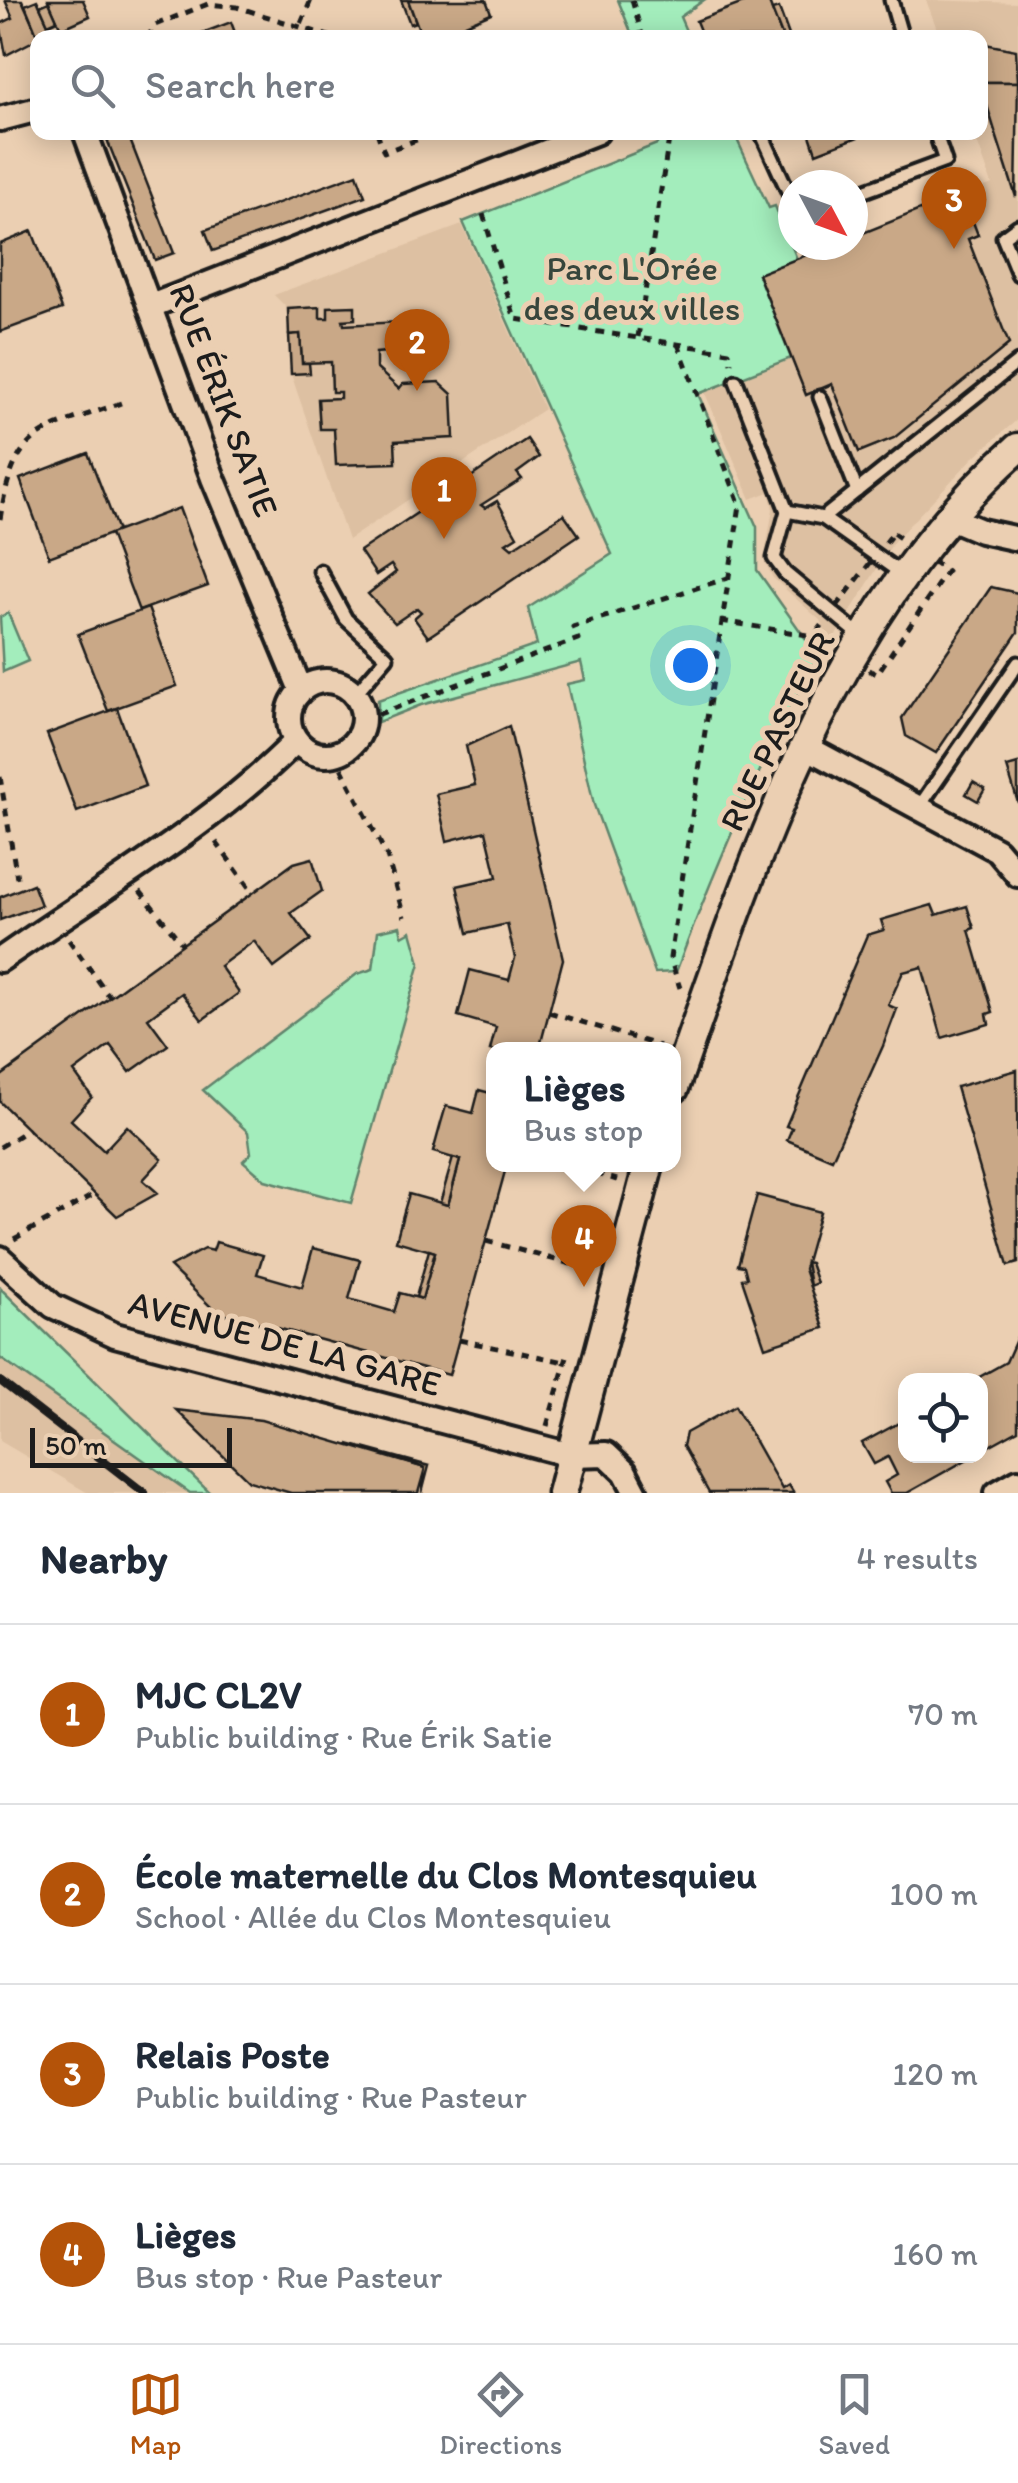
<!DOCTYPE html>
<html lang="en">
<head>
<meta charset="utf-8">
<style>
	body { margin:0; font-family:Itim,sans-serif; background:#f2f2f3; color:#1f2937 }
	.controls { position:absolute; right:30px; bottom:30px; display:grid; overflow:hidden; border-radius:20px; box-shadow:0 5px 25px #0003 }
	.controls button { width:90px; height:90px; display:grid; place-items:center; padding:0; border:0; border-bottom:2px solid #e0e1e3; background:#fff; color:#1f2937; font:50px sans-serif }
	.compass { position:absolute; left:778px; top:170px; width:90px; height:90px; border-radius:50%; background:#fff; box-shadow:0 5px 25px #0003; rotate:131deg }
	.scale { position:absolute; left:30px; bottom:25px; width:202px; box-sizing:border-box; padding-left:10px; border:5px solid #1c1c1c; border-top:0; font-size:28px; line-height:35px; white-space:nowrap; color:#1c1c1c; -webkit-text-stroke:8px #ebcfb2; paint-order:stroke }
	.you { position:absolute; left:690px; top:665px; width:35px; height:35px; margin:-25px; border:8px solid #fff; border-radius:50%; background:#1a73e8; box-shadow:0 0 0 15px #1a73e833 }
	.badge { display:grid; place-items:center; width:65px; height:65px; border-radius:50%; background:#b45309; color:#fff; font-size:32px; font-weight:700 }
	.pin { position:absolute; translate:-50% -82px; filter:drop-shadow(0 2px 5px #0008) }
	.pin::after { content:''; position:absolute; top:52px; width:35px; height:30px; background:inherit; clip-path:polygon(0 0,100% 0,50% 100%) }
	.popup { position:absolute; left:486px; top:1042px; width:195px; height:130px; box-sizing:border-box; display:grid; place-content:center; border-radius:20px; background:#fff; filter:drop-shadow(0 2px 8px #0005); font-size:32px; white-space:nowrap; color:#747a83 }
	.popup b { font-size:38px; color:#1f2937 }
	.popup::after { content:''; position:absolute; left:50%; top:100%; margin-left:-20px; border:20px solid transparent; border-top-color:#fff }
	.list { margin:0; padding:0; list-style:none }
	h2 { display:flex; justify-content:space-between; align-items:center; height:130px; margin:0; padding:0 40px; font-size:42px }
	h2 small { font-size:32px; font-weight:400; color:#747a83 }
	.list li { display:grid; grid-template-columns:65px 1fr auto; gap:30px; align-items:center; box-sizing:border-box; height:180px; padding:0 40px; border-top:2px solid #e0e1e3 }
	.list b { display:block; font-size:38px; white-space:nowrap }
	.list p { margin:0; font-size:32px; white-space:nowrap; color:#747a83 }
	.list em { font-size:32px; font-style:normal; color:#747a83 }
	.icon { flex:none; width:55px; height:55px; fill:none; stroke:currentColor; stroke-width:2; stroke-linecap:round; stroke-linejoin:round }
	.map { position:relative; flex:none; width:1018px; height:1493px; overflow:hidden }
	.search { position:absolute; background:#fff; box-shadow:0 5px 25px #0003; left:30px; right:30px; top:30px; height:110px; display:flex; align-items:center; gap:25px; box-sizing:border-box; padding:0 35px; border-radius:20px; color:#747a83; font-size:38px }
	.sheet { height:850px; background:#fff }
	nav { display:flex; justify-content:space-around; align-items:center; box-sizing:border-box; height:140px; border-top:2px solid #e0e1e3; background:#fff; font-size:28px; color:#747a83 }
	nav a { display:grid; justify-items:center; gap:5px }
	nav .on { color:#b45309 }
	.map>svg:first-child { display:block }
</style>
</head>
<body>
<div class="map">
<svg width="1018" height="1493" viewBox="0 0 1018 1493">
	<rect width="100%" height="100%" fill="#ebcfb2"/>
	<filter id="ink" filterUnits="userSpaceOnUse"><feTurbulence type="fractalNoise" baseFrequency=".01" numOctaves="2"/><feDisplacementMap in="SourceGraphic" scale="20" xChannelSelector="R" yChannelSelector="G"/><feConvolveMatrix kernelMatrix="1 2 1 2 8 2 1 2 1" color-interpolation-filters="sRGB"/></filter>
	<g filter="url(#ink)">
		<g fill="#ddc0a2">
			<path d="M926,0L1018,3V419L974,457L894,541L830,645L822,622L773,578L764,560L773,509L769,492L751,499L704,391L791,358L758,274L853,245V237L992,184L974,133L980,132V38L940,37Z"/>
			<path d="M462,225L544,409L348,540L291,374L288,309L274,295Z"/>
			<path d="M0,1358L190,1493H88L0,1441Z"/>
		</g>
		<g fill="#a3edbc" stroke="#60846c" stroke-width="2.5">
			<path d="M618,0H704L680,17L689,38L633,37Z"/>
			<path d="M660,133H734L769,208L775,206L797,259L758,275L791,358L698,394L757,527V570L818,656C762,758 717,862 676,972L655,973L594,805L567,684L585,680L581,662L421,705L378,722V700L537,645L528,608L612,554L463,222L657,144Z"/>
			<path d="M8,613L28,661L3,672L0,617Z"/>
			<path d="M400,926L402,936L411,931L420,963L351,1203L265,1180L243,1161L251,1153L248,1132L203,1090L357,974L373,969L378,931Z"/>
			<path d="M0,1288L210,1493H190L0,1358Z"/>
		</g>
		<g fill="#c9a887" stroke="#1c1c1c" stroke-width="2.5">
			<path d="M5,0H22L39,38L6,55L0,24L13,18Z"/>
			<path d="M37,0L50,28L37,34L25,5Z"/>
			<path d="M48,0H83L90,16L61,29Z"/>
			<path d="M401,0H408L416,22L410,24Z"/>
			<path d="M408,0H486L491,13L433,38H422Z"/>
			<path d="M751,0H768L783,38H703L696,21Z"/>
			<path d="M49,2L57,20L48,24L40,6Z"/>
			<path d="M779,8L790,38H783L772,10Z"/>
			<path d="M231,22L237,38H189Z"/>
			<path d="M980,43L1016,50L1018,82H980Z"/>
			<path d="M980,82H1018L1016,197L994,128Z"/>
			<path d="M104,132H127L174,253L155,260Z"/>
			<path d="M809,132H871L816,153Z"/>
			<path d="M357,174L365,196L213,251L205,230Z"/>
			<path d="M962,193L978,235L968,239L1009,344L894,438L859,452L832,384L806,395L758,274L832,245H853V237Z"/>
			<path d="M32,231L62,309L0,332V244Z"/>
			<path d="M355,306V319L343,320L344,325L400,322V337L386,352L376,353V368L399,389L403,384L439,382L452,394L454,438L395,441L396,463L336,465L334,429H320L318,399L340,398V392H332L331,362L302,363L300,334L289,335L288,309L320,307V318H328V307Z"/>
			<path d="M300,334L302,363H309L310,373L291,374L289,335Z"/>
			<path d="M527,439L539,457L517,473L522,479L481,505L485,508L497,501L517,536L506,543L512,548L564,514L579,535L428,637L414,618L421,612L417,608L395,623L368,594L396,572L391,565L376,575L360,551L426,507L431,510L441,503L437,500Z"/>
			<path d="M88,453L118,531L49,557L20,479Z"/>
			<path d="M179,508L208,586L139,611L110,534Z"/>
			<path d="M991,587L1018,593V632L936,753L906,736L902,718Z"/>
			<path d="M148,608L177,686L108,711L78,634Z"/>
			<path d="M117,708L145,786L77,812L47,734Z"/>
			<path d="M509,726L563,959L539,1050L494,1051L490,1050L496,1027L458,1016L470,970L509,980L515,958L507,924L468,933L457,886L497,877L486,831L447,841L436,794L475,785L466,746Z"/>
			<path d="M1018,764V803L1007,767Z"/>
			<path d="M973,782L985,789L978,801L966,794Z"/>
			<path d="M312,858L322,891L291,913L311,940L274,968L254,941L220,966L239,993L202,1020L182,993L148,1018L168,1045L130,1072L110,1045L74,1072L92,1097L71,1120L104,1151L127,1126L162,1159L143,1180L158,1193L117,1216L0,1102V1077L294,863Z"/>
			<path d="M33,884L41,905L0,920V897Z"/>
			<path d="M932,905L936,915L967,906L974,928L969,930L993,1012L987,1014L989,1024L942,1038L922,967L903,972L888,1005L897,1009L883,1046L832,1159L787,1140L792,1128L786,1126L867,935L884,930L881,920Z"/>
			<path d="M1017,1070L1018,1263L1008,1266L956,1087Z"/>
			<path d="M479,1090L494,1094V1164H507L449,1375L215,1311L170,1267L204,1249L213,1251L216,1242L263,1255L257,1274L302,1287L313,1248L360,1260L349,1299L394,1312L400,1293L422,1299L435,1252L396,1241L404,1211L409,1194L448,1205L460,1160L433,1152L441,1123L446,1106L473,1113Z"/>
			<path d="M453,1158L460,1160L448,1205L440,1203Z"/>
			<path d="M757,1195L820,1212L804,1269L824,1328L765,1347L742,1279L747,1278L744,1266L738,1265Z"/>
			<path d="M429,1250L435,1252L422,1299L416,1297Z"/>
			<path d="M806,1262L810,1263L817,1283L810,1286Z"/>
			<path d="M1018,1335V1430L980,1451V1380H974L1006,1362Z"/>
			<path d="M735,1406L782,1489L789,1485L794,1493H709L683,1446L686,1433Z"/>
			<path d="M176,1410L261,1420L425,1468L418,1493H291L249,1481Z"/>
			<path d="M906,1419V1456H973L907,1493H891L885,1482L897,1475L888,1457L874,1464L862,1443Z"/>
			<path d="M348,1444L429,1466L422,1493L425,1468Z"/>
		</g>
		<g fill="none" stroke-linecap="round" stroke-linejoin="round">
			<g stroke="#1c1c1c" stroke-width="19">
				<g id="service">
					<path d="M891,0L902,38"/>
					<path d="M761,132L793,202"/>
					<path d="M853,195L945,161L935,132"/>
					<path d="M1018,226L1003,237L1018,274"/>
					<path d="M736,381L787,511"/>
					<path d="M820,397L857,491"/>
					<path d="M823,518L1018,362"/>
					<path d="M320,571L346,619L387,657L355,694"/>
					<path d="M862,637L785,573L774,558L787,511L823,518L905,576"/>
					<path d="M919,807L1018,663"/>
				</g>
			</g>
			<g stroke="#1c1c1c" stroke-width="30">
				<g id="minor">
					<path d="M0,119L38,109"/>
					<path d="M85,132L213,478L301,690"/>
					<path d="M151,306L597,132"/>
					<path d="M950,518L981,531L1018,539"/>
					<circle cx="326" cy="718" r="37"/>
					<path d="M806,747L997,850L1018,875"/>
					<path d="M0,960C97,892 213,825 296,741"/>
					<path d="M0,1258L53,1306L115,1335L571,1455L606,1454L625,1472L636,1493"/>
					<path d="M997,1493L1018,1481"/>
				</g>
			</g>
			<g stroke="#1c1c1c" stroke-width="35">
				<g id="tertiary">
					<path d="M674,1088C753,862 832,611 1018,448"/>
					<path d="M562,1493L649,1164"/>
				</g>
			</g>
			<g stroke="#1c1c1c" stroke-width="5" stroke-dasharray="8 8" stroke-linecap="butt">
				<path d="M632,0L643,38"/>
				<path d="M147,38L155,25L208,4L237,7L335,38"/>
				<path d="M295,38L311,0"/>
				<path d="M377,132L384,152L438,132"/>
				<path d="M483,214L515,319L729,352L731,363"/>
				<path d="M638,337L670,132"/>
				<path d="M678,344L740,505L670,958L680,988"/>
				<path d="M0,519C15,426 41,432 121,403"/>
				<path d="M893,533L947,571L877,674L821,649L814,636Z"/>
				<path d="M721,621L814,636"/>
				<path d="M363,720L578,639L573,627L728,578"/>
				<path d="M334,754L387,856L404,917"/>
				<path d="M0,777L17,878"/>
				<path d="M216,842L253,893"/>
				<path d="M140,891L183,945"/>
				<path d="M69,940L110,997"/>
				<path d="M549,1012L660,1046"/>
				<path d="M0,1147L29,1129"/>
				<path d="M565,1164L617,1180"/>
				<path d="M14,1239L95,1194"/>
				<path d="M486,1241L593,1270"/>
				<path d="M459,1340L565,1362"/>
				<path d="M547,1426L569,1350"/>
			</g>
			<use href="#service" stroke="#ebcfb2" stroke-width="11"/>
			<use href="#minor" stroke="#ebcfb2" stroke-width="22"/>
			<use href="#tertiary" stroke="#ebcfb2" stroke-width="28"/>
			<path stroke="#1c1c1c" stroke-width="8" d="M0,1381L145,1493"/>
		</g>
	</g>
	<g text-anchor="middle" stroke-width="10" stroke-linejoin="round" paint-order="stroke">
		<g font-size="35" fill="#37463c" stroke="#ebcfb2">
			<text x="632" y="280">Parc L'Orée<tspan x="632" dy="40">des deux villes</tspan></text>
		</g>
		<g font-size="35" fill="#1c1c1c" stroke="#ebcfb2">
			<text transform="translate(224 400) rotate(69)" y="12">RUE ÉRIK SATIE</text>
			<text transform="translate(777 731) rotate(-64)" y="12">RUE PASTEUR</text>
			<text transform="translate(285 1343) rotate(15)" y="12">AVENUE DE LA GARE</text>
		</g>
	</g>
</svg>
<div class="controls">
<button><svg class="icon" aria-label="locate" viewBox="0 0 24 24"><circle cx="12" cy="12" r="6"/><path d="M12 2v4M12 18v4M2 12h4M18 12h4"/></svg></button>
</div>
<svg class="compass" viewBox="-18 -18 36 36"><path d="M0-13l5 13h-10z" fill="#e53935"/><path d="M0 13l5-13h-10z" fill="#747a83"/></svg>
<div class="scale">50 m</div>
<div class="you"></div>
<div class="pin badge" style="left:444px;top:539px">1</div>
<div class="pin badge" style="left:417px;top:391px">2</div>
<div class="pin badge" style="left:954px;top:249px">3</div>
<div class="pin badge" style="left:584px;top:1287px">4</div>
<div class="popup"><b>Lièges</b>Bus stop</div>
<div class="search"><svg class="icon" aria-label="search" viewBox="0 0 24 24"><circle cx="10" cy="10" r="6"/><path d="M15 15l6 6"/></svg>Search here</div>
</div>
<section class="sheet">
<h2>Nearby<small>4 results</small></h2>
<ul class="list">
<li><span class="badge">1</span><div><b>MJC CL2V</b><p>Public building · Rue Érik Satie</p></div><em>70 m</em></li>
<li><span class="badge">2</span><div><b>École maternelle du Clos Montesquieu</b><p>School · Allée du Clos Montesquieu</p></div><em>100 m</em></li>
<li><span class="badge">3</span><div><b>Relais Poste</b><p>Public building · Rue Pasteur</p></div><em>120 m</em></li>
<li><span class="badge">4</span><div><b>Lièges</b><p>Bus stop · Rue Pasteur</p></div><em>160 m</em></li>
</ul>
</section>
<nav>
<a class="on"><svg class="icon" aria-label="map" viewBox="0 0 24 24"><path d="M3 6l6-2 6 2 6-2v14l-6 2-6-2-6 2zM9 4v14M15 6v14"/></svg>Map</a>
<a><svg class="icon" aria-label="directions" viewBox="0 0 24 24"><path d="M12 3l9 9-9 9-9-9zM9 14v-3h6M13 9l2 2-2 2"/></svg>Directions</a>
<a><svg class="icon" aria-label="saved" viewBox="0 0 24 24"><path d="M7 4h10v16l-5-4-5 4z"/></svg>Saved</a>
</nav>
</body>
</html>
